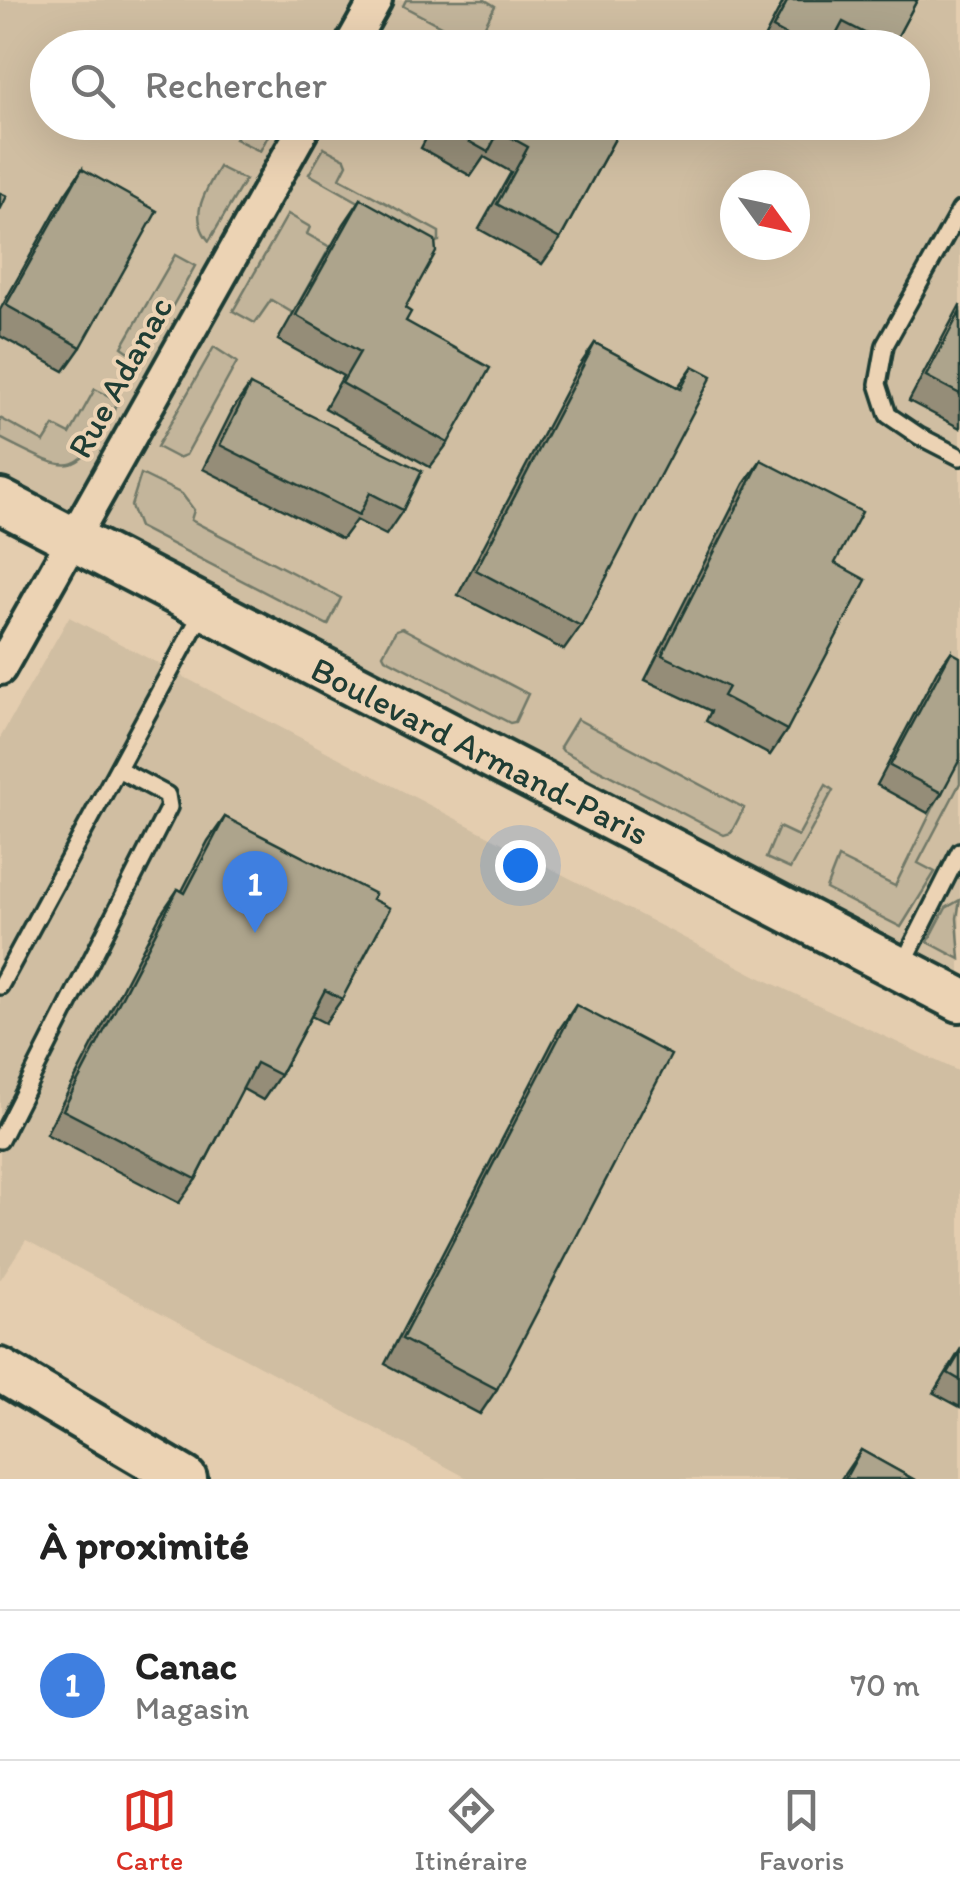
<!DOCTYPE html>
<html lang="fr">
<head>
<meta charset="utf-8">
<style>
	body { margin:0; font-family:Itim,sans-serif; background:#f2f2f2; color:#222 }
	.compass { position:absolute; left:720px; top:170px; width:90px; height:90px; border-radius:50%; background:#fff; box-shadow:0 10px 40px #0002; rotate:123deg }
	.you { position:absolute; left:520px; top:865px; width:35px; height:35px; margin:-25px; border:8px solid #fff; border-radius:50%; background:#1a73e8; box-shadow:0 0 0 15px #1a73e833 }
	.badge { display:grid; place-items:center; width:65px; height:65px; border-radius:50%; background:#d93025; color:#fff; font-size:32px; font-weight:700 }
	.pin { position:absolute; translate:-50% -82px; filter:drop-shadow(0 2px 5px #0008) }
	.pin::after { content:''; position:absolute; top:52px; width:35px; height:30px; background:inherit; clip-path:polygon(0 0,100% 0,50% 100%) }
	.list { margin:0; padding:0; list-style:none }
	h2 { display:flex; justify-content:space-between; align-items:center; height:130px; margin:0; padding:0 40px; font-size:42px }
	h2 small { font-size:32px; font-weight:400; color:#767676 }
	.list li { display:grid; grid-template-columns:65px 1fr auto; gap:30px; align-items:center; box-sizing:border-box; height:150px; padding:0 40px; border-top:2px solid #e0e0e0 }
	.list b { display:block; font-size:38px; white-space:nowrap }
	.list p { margin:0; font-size:32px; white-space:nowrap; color:#767676 }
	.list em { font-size:32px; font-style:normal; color:#767676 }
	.icon { flex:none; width:55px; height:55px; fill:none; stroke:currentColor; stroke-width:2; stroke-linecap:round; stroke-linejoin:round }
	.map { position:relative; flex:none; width:960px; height:1479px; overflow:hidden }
	.search { position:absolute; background:#fff; box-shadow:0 10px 40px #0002; left:30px; right:30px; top:30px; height:110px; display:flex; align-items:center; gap:25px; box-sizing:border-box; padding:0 35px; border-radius:55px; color:#767676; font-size:38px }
	.sheet { height:280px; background:#fff }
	nav { display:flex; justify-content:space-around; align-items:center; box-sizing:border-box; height:140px; border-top:2px solid #e0e0e0; background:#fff; font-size:28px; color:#767676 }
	nav a { display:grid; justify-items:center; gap:5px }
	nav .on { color:#d93025 }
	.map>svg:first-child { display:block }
</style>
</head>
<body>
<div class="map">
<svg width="960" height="1479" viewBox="0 0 960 1479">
	<rect width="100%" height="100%" fill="#e4cdaf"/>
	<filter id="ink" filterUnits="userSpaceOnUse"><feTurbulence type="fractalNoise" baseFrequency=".01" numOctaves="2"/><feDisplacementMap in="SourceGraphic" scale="20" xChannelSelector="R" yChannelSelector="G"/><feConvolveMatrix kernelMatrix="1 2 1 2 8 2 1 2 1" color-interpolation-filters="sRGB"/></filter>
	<g filter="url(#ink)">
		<g fill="#d0bea2" fill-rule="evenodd">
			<path d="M0,0H960V999L0,501ZM48,48H912V122H48ZM735,185H795V245H735Z"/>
			<path d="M69,617L757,976L960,1072V1479H469L26,1240L0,1280V738Z"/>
		</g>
		<g fill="#c3b59b" stroke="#717968" stroke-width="2.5">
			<path d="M406,0H485L495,6L475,44L403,6Z"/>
			<path d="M245,122L262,123L272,128L260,151L235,139Z"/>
			<path d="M324,148L345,159L347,164L340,178L439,232V241L432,243L309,174Z"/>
			<path d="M219,167L245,180L209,241C188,216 205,192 219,167Z"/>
			<path d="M288,214L310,227L307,234L330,247L293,313L271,300L255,323L233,311Z"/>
			<path d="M175,255L195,266L142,361L122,347Z"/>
			<path d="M214,347L237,362L186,455L178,458L157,447Z"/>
			<path d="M95,389L119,401C76,478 78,478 0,438V418L44,442L54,426L70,434Z"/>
			<path d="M141,474L182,494L194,510L191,520L341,598L328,625L139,527L131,506Z"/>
			<path d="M402,628L528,694L515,722L510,723L385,658L383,654L396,630Z"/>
			<path d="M577,719L744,808L731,833L724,835L563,751L560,747Z"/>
			<path d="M960,753V783L918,863L935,872L901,927L826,889L838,858L895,886Z"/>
			<path d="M826,785L833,790L790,869L766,858L779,827L798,836Z"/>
			<path d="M960,900L957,918L960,959L928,942L946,908Z"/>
		</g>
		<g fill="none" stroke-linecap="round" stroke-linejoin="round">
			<g stroke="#1f3d34" stroke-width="22">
				<g id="lane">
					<path d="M960,210L885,345L878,384L888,415L919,436L960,457"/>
					<path d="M901,968L960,851"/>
					<path d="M0,986L203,611"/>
					<path d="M0,1140L169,807L167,795L118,769"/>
				</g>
			</g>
			<g stroke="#1f3d34" stroke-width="38">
				<g id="street">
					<path d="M349,48L376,0"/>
					<path d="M0,669L307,122"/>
				</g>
			</g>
			<g stroke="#1f3d34" stroke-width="50">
				<g id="secondary">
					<path d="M0,501L960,1000"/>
					<path d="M0,1370L185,1479"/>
				</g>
			</g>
			<use href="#lane" stroke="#ecd3b4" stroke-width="15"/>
			<use href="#street" stroke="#ecd3b4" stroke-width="30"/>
			<use href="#secondary" stroke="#ecd3b4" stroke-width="42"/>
		</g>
		<g fill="#958d78" stroke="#1f3d34" stroke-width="2.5">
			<path d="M784,0H917L891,48H759Z"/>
			<path d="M435,122H624L560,239L542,264L479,229L511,172L484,157L471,176L421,148Z"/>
			<path d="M82,169L81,347L64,371L0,336V310L65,194Z"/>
			<path d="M361,199L405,308L406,321L448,443L430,467L325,408L343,376L278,340L344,224Z"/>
			<path d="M960,305V428L909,401Z"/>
			<path d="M595,343L678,387L693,366L581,626L564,650L458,595L578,368Z"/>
			<path d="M250,385L403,510L386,535L356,520L342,539L203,469L233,409Z"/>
			<path d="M761,460L835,563L787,730L770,755L706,721L711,711L645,680L744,484Z"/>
			<path d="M951,652L942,793L928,813L877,785L937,671Z"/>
			<path d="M225,817L372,899L342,999L325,1023L311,1016L280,1075L263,1100L243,1089L196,1179L179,1203L46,1134L161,914L178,889L182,891L208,841Z"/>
			<path d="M576,1005L497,1389L480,1414L385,1364L559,1030Z"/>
			<path d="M960,1350V1407L934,1393Z"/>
			<path d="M861,1450L913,1479H841Z"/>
		</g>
		<g fill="#ada48c" stroke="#1f3d34" stroke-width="2.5">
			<path d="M788,0H917L892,47L843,22L829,48H810L773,28Z"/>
			<path d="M487,36L508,48H480Z"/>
			<path d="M439,122H624L560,239L497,204L528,147L499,131L488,152L438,124Z"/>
			<path d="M82,169L157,211L81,347L6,305Z"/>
			<path d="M0,193L7,196L0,210Z"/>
			<path d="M361,199L435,240L436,252L405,308L411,312L406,321L490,368L448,443L342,383L360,352L296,315Z"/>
			<path d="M960,312V394L926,376Z"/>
			<path d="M595,343L681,389L693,366L712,376L581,626L476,570Z"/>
			<path d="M250,385L422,471L403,510L370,493L359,515L220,445Z"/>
			<path d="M761,460L862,512L835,563L866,580L787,730L723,696L728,687L662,655Z"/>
			<path d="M951,652L960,657V759L942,793L890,766Z"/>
			<path d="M225,817L375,894L372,899L390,908L342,999L325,990L280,1075L256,1063L196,1179L63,1110L178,889L185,893Z"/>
			<path d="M576,1005L671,1055L497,1389L402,1339Z"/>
			<path d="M960,1353V1380L948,1373Z"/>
			<path d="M861,1450L913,1479H845Z"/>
		</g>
	</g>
	<g text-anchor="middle" stroke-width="8" stroke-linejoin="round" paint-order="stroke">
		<g font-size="35" fill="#1f3d34" stroke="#ecd3b4">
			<text transform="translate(120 377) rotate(-61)" y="12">Rue Adanac</text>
			<text transform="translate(480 751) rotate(27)" y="12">Boulevard Armand-Paris</text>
		</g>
	</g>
</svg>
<svg class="compass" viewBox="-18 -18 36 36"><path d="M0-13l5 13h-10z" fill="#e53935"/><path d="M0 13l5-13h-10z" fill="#767676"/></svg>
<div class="you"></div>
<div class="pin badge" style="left:255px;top:933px;background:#3f7fe0">1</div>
<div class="search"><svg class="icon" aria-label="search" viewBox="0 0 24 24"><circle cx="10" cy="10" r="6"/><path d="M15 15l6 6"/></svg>Rechercher</div>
</div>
<section class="sheet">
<h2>À proximité<small></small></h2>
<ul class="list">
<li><span class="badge" style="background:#3f7fe0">1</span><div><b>Canac</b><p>Magasin</p></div><em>70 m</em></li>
</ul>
</section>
<nav>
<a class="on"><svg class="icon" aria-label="map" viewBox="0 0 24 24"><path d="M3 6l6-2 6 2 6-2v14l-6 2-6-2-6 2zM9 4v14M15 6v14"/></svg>Carte</a>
<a><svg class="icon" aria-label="directions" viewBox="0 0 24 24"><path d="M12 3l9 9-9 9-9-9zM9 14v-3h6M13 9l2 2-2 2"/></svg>Itinéraire</a>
<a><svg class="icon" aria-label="saved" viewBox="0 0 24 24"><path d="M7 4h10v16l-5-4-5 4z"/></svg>Favoris</a>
</nav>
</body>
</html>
